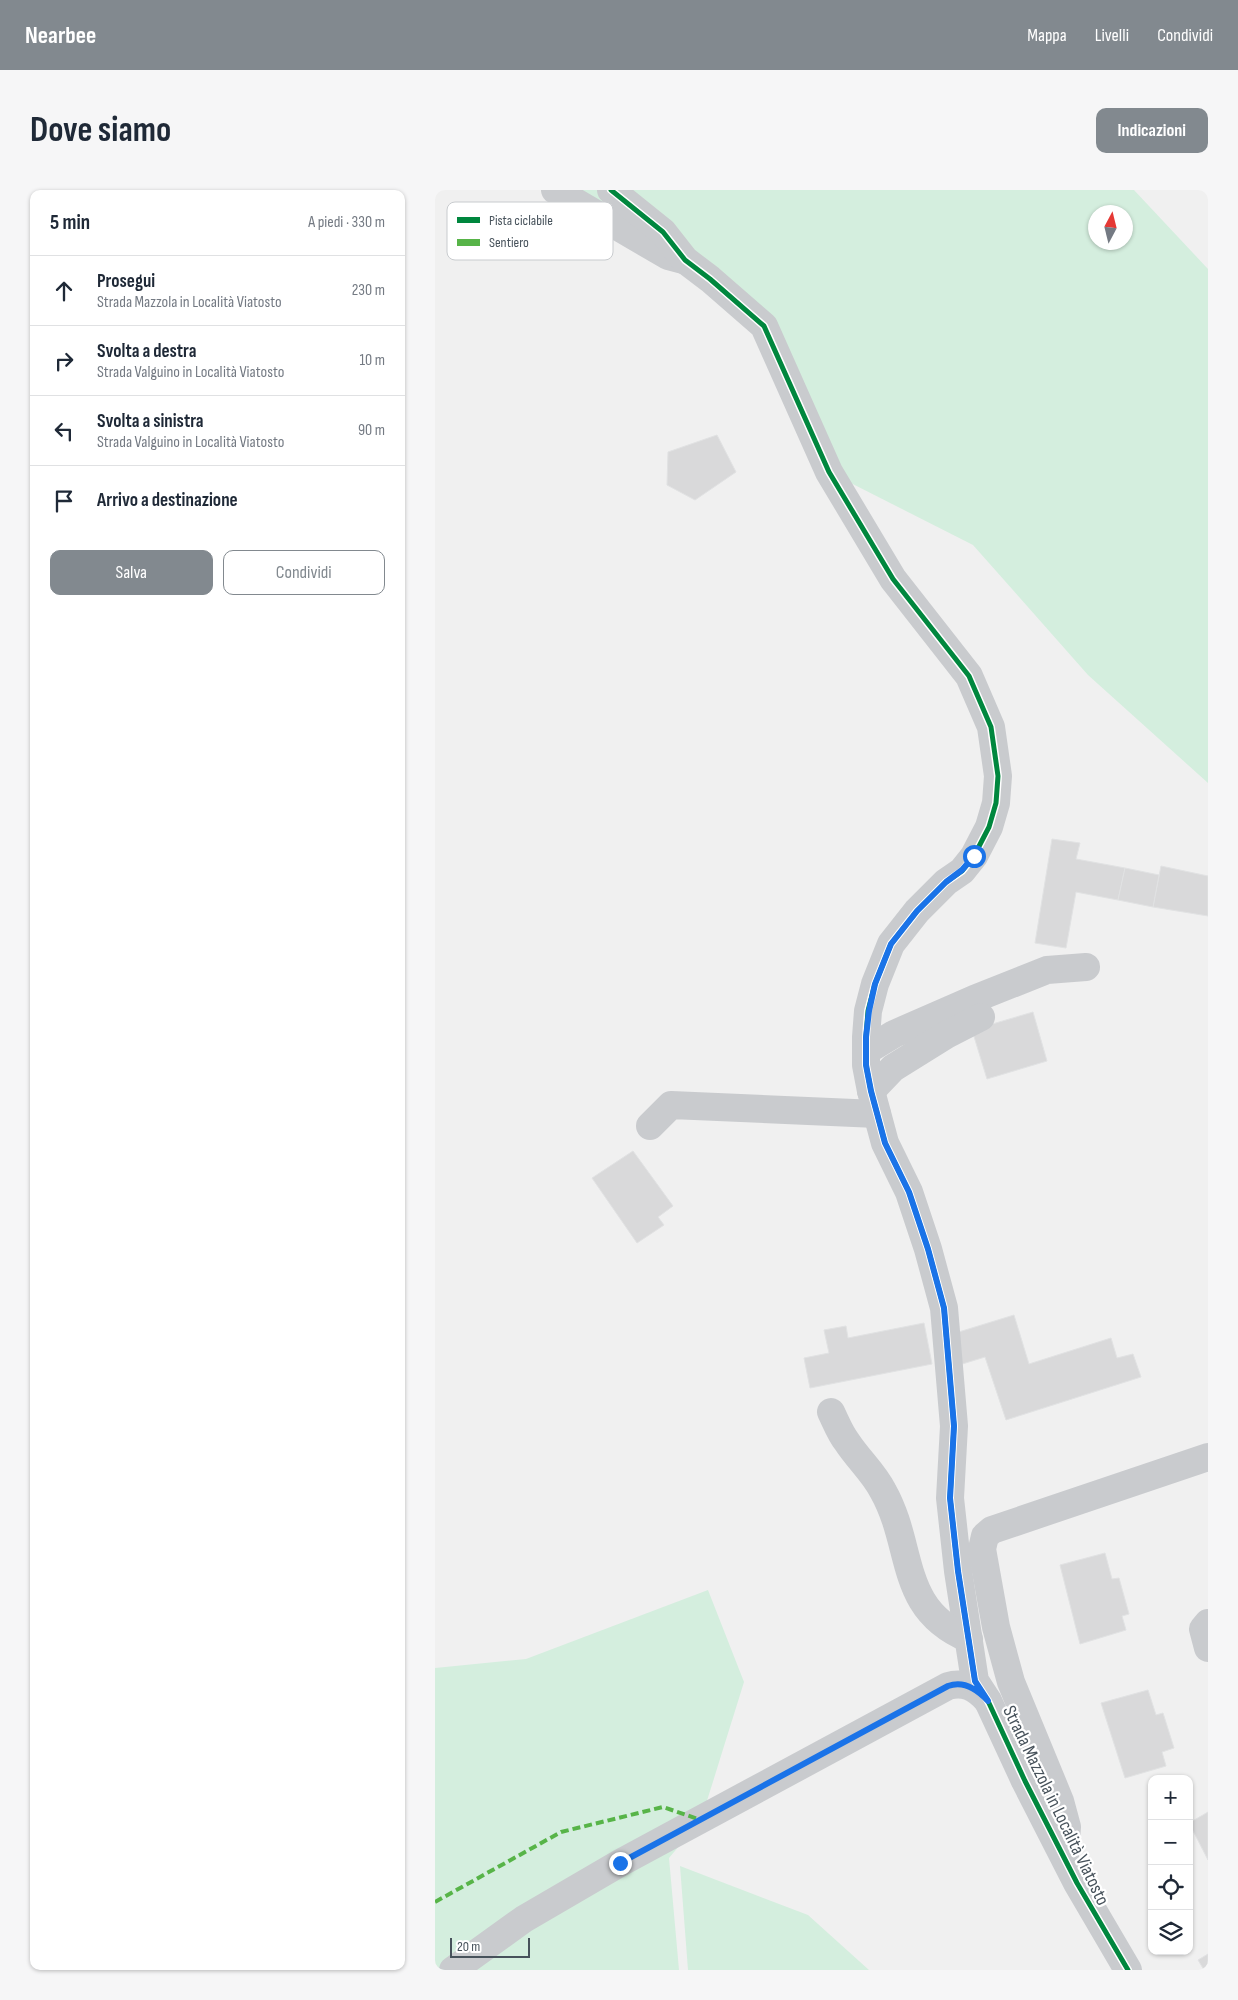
<!DOCTYPE html>
<html lang="it">
<head>
<meta charset="utf-8">
<style>
	body { margin:0; font-family:"Sofia Sans Condensed",sans-serif; background:#f6f6f7; color:#1f2937 }
	.controls { position:absolute; right:15px; bottom:15px; display:grid; overflow:hidden; border-radius:10px; box-shadow:0 1px 4px #0004 }
	.controls button { width:45px; height:45px; display:grid; place-items:center; padding:0; border:0; border-bottom:1px solid #e0e1e3; background:#fff; color:#1f2937; font:25px sans-serif }
	.compass { position:absolute; left:653px; top:15px; width:45px; height:45px; border-radius:50%; background:#fff; box-shadow:0 1px 4px #0004; rotate:7deg }
	.scale { position:absolute; left:15px; bottom:12px; width:80px; box-sizing:border-box; padding-left:5px; border:2px solid #47525b; border-top:0; font-size:14px; line-height:18px; white-space:nowrap; color:#47525b; -webkit-text-stroke:4px #fff; paint-order:stroke }
	.stop { position:absolute; width:15px; height:15px; margin:-11px; border:4px solid #1a73e8; border-radius:50%; background:#fff }
	.stop.end { background:#1a73e8; border-color:#fff; box-shadow:0 1px 5px #0008 }
	.list { margin:0; padding:0; list-style:none }
	h2 { display:flex; justify-content:space-between; align-items:center; height:65px; margin:0; padding:0 20px; font-size:21px }
	h2 small { font-size:16px; font-weight:400; color:#747a83 }
	.list li { display:grid; grid-template-columns:32px 1fr auto; gap:15px; align-items:center; box-sizing:border-box; height:70px; padding:0 20px; border-top:1px solid #e0e1e3 }
	.list b { display:block; font-size:19px; white-space:nowrap }
	.list p { margin:0; font-size:16px; white-space:nowrap; color:#747a83 }
	.list em { font-size:16px; font-style:normal; color:#747a83 }
	.actions { display:flex; gap:10px; padding:15px 20px }
	.actions a { flex:1; padding:11px 0; border:1px solid #82898f; border-radius:10px; text-align:center; font-size:18px; color:#82898f }
	.actions .main { background:#82898f; color:#fff }
	.icon { flex:none; width:28px; height:28px; fill:none; stroke:currentColor; stroke-width:2; stroke-linecap:round; stroke-linejoin:round }
	.map { position:relative; flex:none; width:773px; height:1780px; overflow:hidden; border-radius:10px }
	header { display:flex; align-items:center; gap:30px; box-sizing:border-box; height:70px; padding:0 25px; background:#82898f; color:#fff }
	header strong { font-size:24px }
	nav { display:flex; gap:28px; margin-inline-start:auto; font-size:18px }
	.intro { display:flex; align-items:center; justify-content:space-between; box-sizing:border-box; height:120px; padding:0 30px }
	h1 { margin:0; font-size:35px }
	.button { padding:12px 22px; border-radius:10px; background:#82898f; color:#fff; font-size:18px; font-weight:700 }
	main { display:flex; gap:30px; padding:0 30px }
	aside { flex:1; background:#fff; border-radius:10px; box-shadow:0 1px 4px #0004 }
	.map>svg:first-child { display:block }
</style>
</head>
<body>
<header>
<strong>Nearbee</strong>
<nav><a>Mappa</a><a>Livelli</a><a>Condividi</a></nav>
</header>
<div class="intro"><h1>Dove siamo</h1><a class="button">Indicazioni</a></div>
<main>
<aside>
<h2>5 min<small>A piedi · 330 m</small></h2>
<ul class="list">
<li><svg class="icon" aria-label="ahead" viewBox="0 0 24 24"><path d="M12 20V5M6 11l6-6 6 6"/></svg><div><b>Prosegui</b><p>Strada Mazzola in Località Viatosto</p></div><em>230 m</em></li>
<li><svg class="icon" aria-label="right" viewBox="0 0 24 24"><path d="M7 20v-9h11M14 6l5 5-5 5"/></svg><div><b>Svolta a destra</b><p>Strada Valguino in Località Viatosto</p></div><em>10 m</em></li>
<li><svg class="icon" aria-label="left" viewBox="0 0 24 24"><path d="M17 20v-9H6M10 6l-5 5 5 5"/></svg><div><b>Svolta a sinistra</b><p>Strada Valguino in Località Viatosto</p></div><em>90 m</em></li>
<li><svg class="icon" aria-label="arrive" viewBox="0 0 24 24"><path d="M6 21V4h12l-3 4 3 4H6"/></svg><div><b>Arrivo a destinazione</b></div></li>
</ul>
<div class="actions"><a class="main">Salva</a><a>Condividi</a></div>
</aside>
<div class="map">
<svg width="773" height="1780" viewBox="0 0 773 1780">
	<rect width="100%" height="100%" fill="#f0f0f0"/>
	<g fill="#d4eede" fill-rule="evenodd">
		<path d="M120,0H699L773,79V593L653,485L538,355L394,282L329,136ZM660,22H690V52H660Z"/>
		<path d="M273,1400L309,1492L266,1630L234,1668L244,1780H0V1478L91,1469Z"/>
		<path d="M245,1676L373,1725L434,1780H253Z"/>
	</g>
	<g fill="#d9d9da" stroke="#e1e2e3">
		<path d="M282,245L301,282L260,310L232,295L233,262Z"/>
		<path d="M617,649L645,653L641,669L690,678L683,710L641,702L631,758L600,753Z"/>
		<path d="M726,676L773,686V726L718,717Z"/>
		<path d="M690,678L724,685L718,717L683,710Z"/>
		<path d="M598,822L612,871L552,889L537,840Z"/>
		<path d="M198,961L238,1016L223,1027L229,1035L202,1053L157,988Z"/>
		<path d="M579,1125L594,1174L676,1148L682,1168L698,1164L706,1187L571,1230L550,1167L524,1175L514,1145Z"/>
		<path d="M489,1133L497,1174L375,1198L369,1168L394,1163L389,1140L411,1136L413,1148Z"/>
		<path d="M670,1363L677,1389L684,1388L694,1424L687,1426L691,1440L645,1454L625,1375Z"/>
		<path d="M713,1500L721,1525L728,1523L739,1558L727,1562L731,1576L690,1588L666,1513Z"/>
		<path d="M773,1622V1670L754,1633Z"/>
		<path d="M773,1764V1780H769L763,1770Z"/>
	</g>
	<g fill="none" stroke-linecap="round" stroke-linejoin="round">
		<g stroke="#c9cbce" stroke-width="28">
			<path d="M120,0L233,66L248,70"/>
			<path d="M176,0L228,42L250,70L275,89L329,136L394,282L458,389L534,486L556,537L563,586L561,613L554,637L539,666L527,681L511,692L482,721L456,754L440,794L433,821L431,847V875L436,901L450,953L474,1002L493,1059L509,1118L519,1236L515,1308L523,1381L540,1491L553,1511L590,1591L642,1693L693,1780"/>
			<path d="M431,861L459,844L539,809L612,780L651,777"/>
			<path d="M436,901L458,878L511,845L546,827"/>
			<path d="M215,936L236,915L442,924"/>
			<path d="M396,1222C401,1232 405,1243 412,1252C423,1269 439,1283 448,1301C480,1358 462,1419 534,1449"/>
			<path d="M773,1433L768,1439L773,1458"/>
			<path d="M630,1663L632,1637L625,1611L576,1492L561,1437L547,1359L550,1346L557,1340L773,1267"/>
			<path d="M18,1780L89,1729L185,1673L513,1496C529,1491 541,1498 552,1510"/>
		</g>
		<path stroke="#57b448" stroke-width="4" stroke-dasharray="8 4" stroke-linecap="butt" d="M0,1712L126,1642L228,1617L266,1630"/>
		<g stroke="#fff" stroke-width="8">
			<path id="cycleway" d="M176,0L228,42L250,70L275,89L329,136L394,282L458,389L534,486L556,537L563,586L561,613L554,637L539,666L527,681L511,692L482,721L456,754L440,794L433,821L431,847V875L436,901L450,953L474,1002L493,1059L509,1118L519,1236L515,1308L523,1381L540,1491L553,1511L590,1591L642,1693L693,1780"/>
		</g>
		<use href="#cycleway" stroke="#00873e" stroke-width="5"/>
	</g>
	<g fill="none" stroke-linecap="round" stroke-linejoin="round">
		<path stroke="#1a73e8" stroke-width="6" d="M185,1673L513,1496C529,1490 542,1499 553,1511L540,1491L523,1381L515,1308L519,1236L509,1118L493,1059L474,1002L450,953L436,901L431,875V847L434,821L440,794L456,754L482,721L511,692L527,680L539,666"/>
	</g>
	<g text-anchor="middle" stroke-width="4.5" stroke-linejoin="round" paint-order="stroke">
		<g font-size="19" fill="#47525b" stroke="#fff">
			<text transform="translate(622 1615) rotate(64)" y="7">Strada Mazzola in Località Viatosto</text>
		</g>
	</g>
	<rect x="12" y="12" width="166" height="58" rx="8" fill="#fff" stroke="#c8cbce" stroke-width="1"/>
	<rect x="22" y="27" width="23" height="6" fill="#00873e"/>
	<rect x="22" y="49" width="23" height="7" fill="#57b448"/>
	<g font-size="14" fill="#47525b">
		<text x="54" y="35">Pista ciclabile</text>
		<text x="54" y="57">Sentiero</text>
	</g>
</svg>
<div class="controls">
<button>+</button>
<button>−</button>
<button><svg class="icon" aria-label="locate" viewBox="0 0 24 24"><circle cx="12" cy="12" r="6"/><path d="M12 2v4M12 18v4M2 12h4M18 12h4"/></svg></button>
<button><svg class="icon" aria-label="layers" viewBox="0 0 24 24"><path d="M12 4l9 5-9 5-9-5zM3 14l9 5 9-5"/></svg></button>
</div>
<svg class="compass" viewBox="-18 -18 36 36"><path d="M0-13l5 13h-10z" fill="#e53935"/><path d="M0 13l5-13h-10z" fill="#747a83"/></svg>
<div class="scale">20 m</div>
<div class="stop" style="left:539px;top:666px"></div>
<div class="stop end" style="left:185px;top:1673px"></div>
</div>
</main>
</body>
</html>
